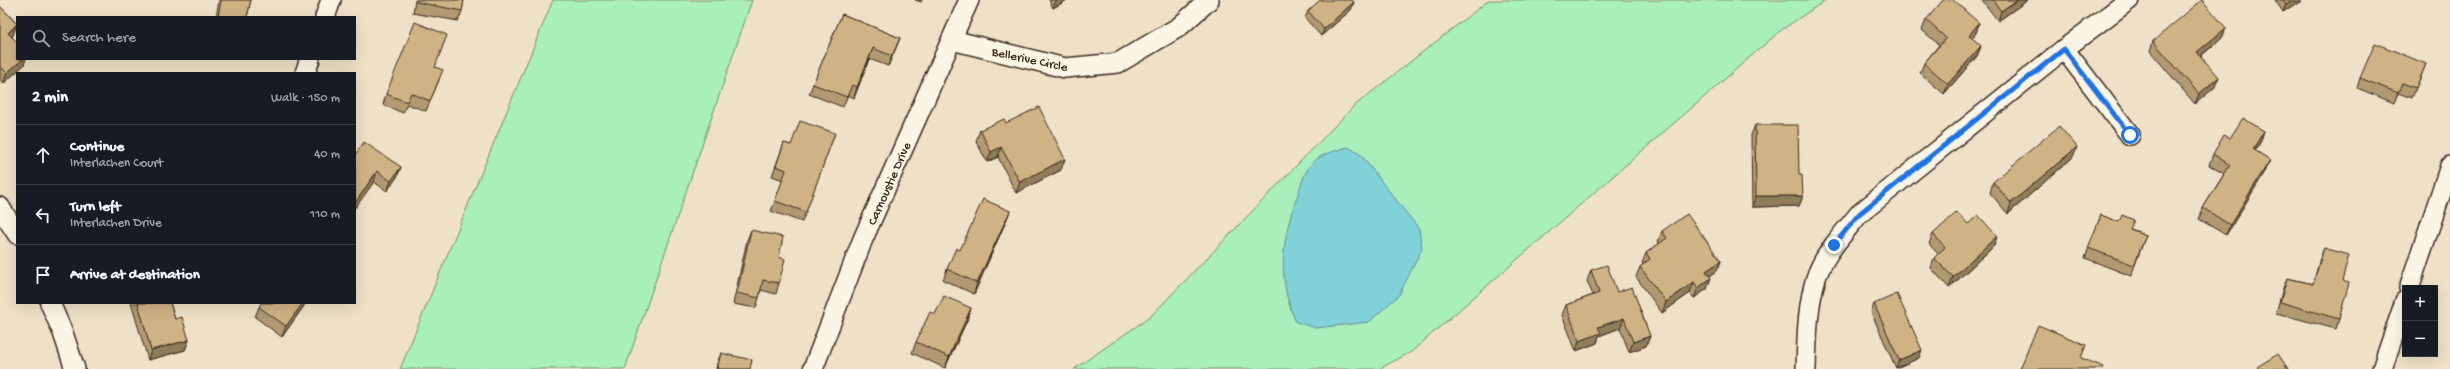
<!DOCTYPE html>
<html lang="en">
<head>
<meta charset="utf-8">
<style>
	body { margin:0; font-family:"Gochi Hand",sans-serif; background:#242831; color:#f1f3f6 }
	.controls { position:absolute; right:12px; bottom:12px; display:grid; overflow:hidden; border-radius:0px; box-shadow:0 4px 16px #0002 }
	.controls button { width:36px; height:36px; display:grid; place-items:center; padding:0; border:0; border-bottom:1px solid #363941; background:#171b24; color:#f1f3f6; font:20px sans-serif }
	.stop { position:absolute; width:12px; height:12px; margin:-9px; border:3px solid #1a73e8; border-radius:50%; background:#fff }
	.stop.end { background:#1a73e8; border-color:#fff; box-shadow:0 1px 4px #0008 }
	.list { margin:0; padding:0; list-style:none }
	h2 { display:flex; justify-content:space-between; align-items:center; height:52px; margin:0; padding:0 16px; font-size:17px }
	h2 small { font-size:13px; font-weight:400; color:#9ea1a6 }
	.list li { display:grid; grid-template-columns:26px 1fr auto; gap:12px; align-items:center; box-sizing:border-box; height:60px; padding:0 16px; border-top:1px solid #363941 }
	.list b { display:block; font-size:15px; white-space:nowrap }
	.list p { margin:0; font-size:13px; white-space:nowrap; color:#9ea1a6 }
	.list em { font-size:13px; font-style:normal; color:#9ea1a6 }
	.icon { flex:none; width:22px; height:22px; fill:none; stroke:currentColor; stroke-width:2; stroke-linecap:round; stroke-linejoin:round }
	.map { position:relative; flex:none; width:2450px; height:369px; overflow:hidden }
	.search { position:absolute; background:#171b24; box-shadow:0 4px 16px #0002; left:16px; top:16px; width:340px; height:44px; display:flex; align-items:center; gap:10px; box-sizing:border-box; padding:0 14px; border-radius:0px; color:#9ea1a6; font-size:15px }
	.panel { position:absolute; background:#171b24; box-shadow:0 4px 16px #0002; left:16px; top:72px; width:340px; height:232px; border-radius:0px }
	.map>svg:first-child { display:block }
</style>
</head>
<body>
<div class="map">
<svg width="2450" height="369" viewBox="0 0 2450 369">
	<rect width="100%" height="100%" fill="#eee1c8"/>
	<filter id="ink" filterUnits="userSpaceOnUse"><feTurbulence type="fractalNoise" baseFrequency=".025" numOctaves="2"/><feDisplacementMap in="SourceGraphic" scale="8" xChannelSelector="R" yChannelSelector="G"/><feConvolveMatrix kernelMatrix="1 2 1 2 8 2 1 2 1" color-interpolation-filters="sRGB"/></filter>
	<g filter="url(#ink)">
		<g fill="#a8efbc" stroke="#728c6d">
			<path d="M553,0H752L625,369H400Z"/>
			<path d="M1489,0H1826L1780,31L1411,352L1379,369H1074L1150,317L1354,106Z"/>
		</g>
		<path fill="#81d2d8" stroke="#658f8e" d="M1348,147L1360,154L1419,229L1422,249L1399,295L1369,322L1316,328L1296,322C1276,278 1282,237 1298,194C1301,185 1304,173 1310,166C1318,154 1335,151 1348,147Z"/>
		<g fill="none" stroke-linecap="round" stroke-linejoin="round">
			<g stroke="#3b2a1e" stroke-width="22">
				<g id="minor">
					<path d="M325,17L331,0"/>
					<path d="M952,40L1065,68L1118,63L1179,27L1209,0"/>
					<path d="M2064,49L2130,135"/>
					<path d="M305,73L310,59"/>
					<path d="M0,207L17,234"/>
					<path d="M2409,288L2450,166"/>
					<path d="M50,303L63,333L75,369"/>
					<path d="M813,369L863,239L969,0"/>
					<path d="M1806,369C1807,339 1807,307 1816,278C1824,254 1843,234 1859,214L2064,49L2129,0"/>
					<path d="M2382,369L2405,301"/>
				</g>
			</g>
			<use href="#minor" stroke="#fcf5e5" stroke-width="19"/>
		</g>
		<g fill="#b19a72" stroke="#3b2a1e">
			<path d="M219,0H251L247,17H216Z"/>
			<path d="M415,0H464L462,11L458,21L413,13Z"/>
			<path d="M915,0H922L921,2Z"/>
			<path d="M1049,0H1067L1053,8Z"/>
			<path d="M1982,0H2028L1998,21Z"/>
			<path d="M2275,0H2301L2283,12Z"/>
			<path d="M1354,2L1351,10L1321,36L1305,18L1308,11Z"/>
			<path d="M0,6L17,24L13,35L12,37L24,65L3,84L0,80Z"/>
			<path d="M842,14L900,38L888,66L869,59L854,98L848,95L843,107L809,94L813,84Z"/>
			<path d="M1926,20L1979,23L1976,33L1972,38L1981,46L1977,56L1944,94L1920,73L1924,63L1939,45L1922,30Z"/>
			<path d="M2226,28L2222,38L2201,56L2215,87L2195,104L2150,51L2153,41Z"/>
			<path d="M2426,64L2412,98L2398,93L2394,103L2357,88L2360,78Z"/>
			<path d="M435,67L439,80L426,111L407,104L403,113L383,105L386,94Z"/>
			<path d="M1006,123L1061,170L1016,193L998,157L987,162L976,141L980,130Z"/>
			<path d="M1755,125L1799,175L1803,196L1799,206L1752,207L1751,135Z"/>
			<path d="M835,133L802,222L771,211L783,180L772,176L784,143L791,145Z"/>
			<path d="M2230,138L2261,141L2255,151L2270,160L2266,170L2226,235L2199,219L2203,208L2224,174L2209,165L2213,154Z"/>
			<path d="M355,155L401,167L397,177L387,191L374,182Z"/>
			<path d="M2073,157L2008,214L1990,193L1993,182Z"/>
			<path d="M1010,211L1006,221L974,294L943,280L947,269Z"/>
			<path d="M2101,215L2131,229L2146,235L2131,276L2085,258Z"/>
			<path d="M1968,224L1997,236L1994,246L1949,288L1931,268L1934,258L1938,254L1929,244L1933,234Z"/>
			<path d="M751,230L779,257V283L776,294L761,290L759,298L756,308L733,304L747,240Z"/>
			<path d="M1662,231L1721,261L1717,271L1709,276L1707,289L1694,298L1690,293L1662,313L1636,277L1640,267L1643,264L1642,263L1646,253L1660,243L1658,242Z"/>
			<path d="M2324,248L2342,281L2339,319L2336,329L2276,313L2283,288L2287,278L2313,284L2320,258Z"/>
			<path d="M1591,270L1617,292L1650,336L1646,346L1629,352L1620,328L1599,336L1597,343L1576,351L1562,315L1566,305L1593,295L1587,281Z"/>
			<path d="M131,303H170L175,319L189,340L185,350L148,360Z"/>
			<path d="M306,303L282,337L255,317L259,307Z"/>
			<path d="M1874,304L1919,358L1896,368L1871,312Z"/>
			<path d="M971,308L968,318L945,368L912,353L916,342L935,314Z"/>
			<path d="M721,353L750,369H716L717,363Z"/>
		</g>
		<g fill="#907d5c" stroke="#3b2a1e">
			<path d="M1056,0H1067L1053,8Z"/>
			<path d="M2017,0H2028L1998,21L2001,11Z"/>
			<path d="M2292,0H2301L2283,12L2286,4Z"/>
			<path d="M1354,2L1351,10L1321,36L1324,29Z"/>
			<path d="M1979,23L1976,33L1965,46L1969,35Z"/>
			<path d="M17,25L13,35L4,43L8,33Z"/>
			<path d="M2226,28L2222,38L2193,62L2197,52Z"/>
			<path d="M900,38L896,48L888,66L892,56Z"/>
			<path d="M1981,46L1977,56L1944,94L1948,84Z"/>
			<path d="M873,48L869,59L854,98L857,87Z"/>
			<path d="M23,59H26L24,65L3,84L7,73Z"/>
			<path d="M2219,77L2215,87L2195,104L2199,94Z"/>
			<path d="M2264,131L2261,141L2249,160L2253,149Z"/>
			<path d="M1001,147L998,157L987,162L991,152Z"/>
			<path d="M2077,147L2073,157L2008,214L2011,203Z"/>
			<path d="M1065,159L1061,170L1016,193L1020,182Z"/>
			<path d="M2270,160L2266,170L2226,235L2230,225Z"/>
			<path d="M401,167L397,177L387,191L391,181Z"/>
			<path d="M377,171L374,182L355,208V203Z"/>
			<path d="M1756,196H1803L1799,206L1752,207Z"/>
			<path d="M1010,211L1006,221L974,294L977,283Z"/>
			<path d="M1997,236L1994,246L1949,288L1953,277Z"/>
			<path d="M1721,261L1717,271L1702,282L1706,271Z"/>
			<path d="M1711,278L1707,289L1694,298L1698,288Z"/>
			<path d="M1694,282L1690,293L1662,313L1666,302Z"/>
			<path d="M303,303H306L282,337L286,326Z"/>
			<path d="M971,308L968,318L945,368L949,357Z"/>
			<path d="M1624,318L1620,328L1599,336L1597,343L1576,351L1579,341L1598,327Z"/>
			<path d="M1650,336L1646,346L1629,352L1633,342Z"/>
			<path d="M189,340L185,350L148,360L151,350Z"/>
			<path d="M1922,350L1919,358L1896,368L1899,360Z"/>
		</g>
		<g fill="#ceb384" stroke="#3b2a1e">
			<path d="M221,0H251L247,17H218Z"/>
			<path d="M417,0H464L462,11L416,2Z"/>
			<path d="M1320,0H1352L1354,2L1324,29L1308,11Z"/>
			<path d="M1943,0H1953L1979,23L1969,35L1981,46L1948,84L1924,63L1946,38L1926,20Z"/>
			<path d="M1993,0H2017L2001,11Z"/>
			<path d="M2202,0L2226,28L2197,52L2219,77L2199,94L2153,41Z"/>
			<path d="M2283,0H2292L2286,4Z"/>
			<path d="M0,6L17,24L8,33L17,42V59H23L7,73L0,66Z"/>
			<path d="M842,14L900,38L892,56L873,48L857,87L852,85L847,97L813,84Z"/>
			<path d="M415,22L447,35L435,67L443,70L430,101L411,93L407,102L386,94Z"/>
			<path d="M2375,43L2426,64L2416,88L2402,83L2398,93L2360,78Z"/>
			<path d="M1039,107L1065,159L1020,182L1001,147L991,152L980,130L1004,119L1006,123Z"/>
			<path d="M2243,118L2264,131L2253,149L2270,160L2230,225L2203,208L2230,165L2213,154L2224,135L2230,138Z"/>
			<path d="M800,121L835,133L806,212L775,201L786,170L776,166L784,143L791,145Z"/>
			<path d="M1755,125H1798L1799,175H1802L1803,196H1756Z"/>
			<path d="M2059,126L2077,147L2011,203L1993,182Z"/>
			<path d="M364,142L401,167L391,181L377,171L355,203V155Z"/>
			<path d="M983,199L1010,211L977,283L947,269L956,248L960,250Z"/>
			<path d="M1957,212L1968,224L1978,215L1997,236L1953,277L1934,258L1945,247L1933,234Z"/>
			<path d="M1687,214L1721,261L1706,271L1711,278L1698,288L1694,282L1666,302L1640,267L1650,259L1646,253L1667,238L1662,231Z"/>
			<path d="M2101,215L2119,222L2122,215L2134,220L2130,229L2146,235L2134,265L2088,248Z"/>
			<path d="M751,230L783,237L779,257L785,259L779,283L763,280L759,298L737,293Z"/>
			<path d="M2324,248L2349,255L2342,281L2349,283L2339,319L2280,302L2287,278L2313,284Z"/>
			<path d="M1607,265L1617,292L1632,287L1650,336L1633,342L1624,318L1598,327L1601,333L1579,341L1566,305L1599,293L1591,270Z"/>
			<path d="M1897,294L1922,350L1899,360L1874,304Z"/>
			<path d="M944,296L971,308L949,357L916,342L930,312L935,314Z"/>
			<path d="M138,303H170L175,319L182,317L189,340L151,350Z"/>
			<path d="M261,303H303L286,326L259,307Z"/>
			<path d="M2038,325L2086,345L2081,358L2104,367L2103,369H2020Z"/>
			<path d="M721,353L752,360L750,369H717Z"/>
			<path d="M2278,354L2288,369H2258L2257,367Z"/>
		</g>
	</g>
	<g fill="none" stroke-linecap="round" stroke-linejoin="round" filter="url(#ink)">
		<path stroke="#1a73e8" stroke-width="5" d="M1834,245L1859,214L2064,49L2130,135"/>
	</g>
	<g text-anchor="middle" stroke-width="4" stroke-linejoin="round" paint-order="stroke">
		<g font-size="13" fill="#3b2a1e" stroke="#fcf5e5">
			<text transform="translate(1030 58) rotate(12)" y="5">Bellerive Circle</text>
			<text transform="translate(888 183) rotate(-66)" y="5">Carnoustie Drive</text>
		</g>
	</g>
</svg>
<div class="controls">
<button>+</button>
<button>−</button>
</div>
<div class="stop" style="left:2130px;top:135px"></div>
<div class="stop end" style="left:1834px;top:245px"></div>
<div class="search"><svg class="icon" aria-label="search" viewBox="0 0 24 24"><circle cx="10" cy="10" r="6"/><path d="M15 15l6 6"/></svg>Search here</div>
<section class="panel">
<h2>2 min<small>Walk · 150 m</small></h2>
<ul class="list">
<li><svg class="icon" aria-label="ahead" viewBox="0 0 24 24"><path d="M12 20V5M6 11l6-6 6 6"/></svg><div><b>Continue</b><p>Interlachen Court</p></div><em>40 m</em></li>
<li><svg class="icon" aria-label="left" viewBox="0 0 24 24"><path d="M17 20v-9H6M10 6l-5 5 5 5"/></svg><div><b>Turn left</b><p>Interlachen Drive</p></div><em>110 m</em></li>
<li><svg class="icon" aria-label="arrive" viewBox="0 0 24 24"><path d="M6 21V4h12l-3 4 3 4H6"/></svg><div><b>Arrive at destination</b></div></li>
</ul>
</section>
</div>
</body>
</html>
